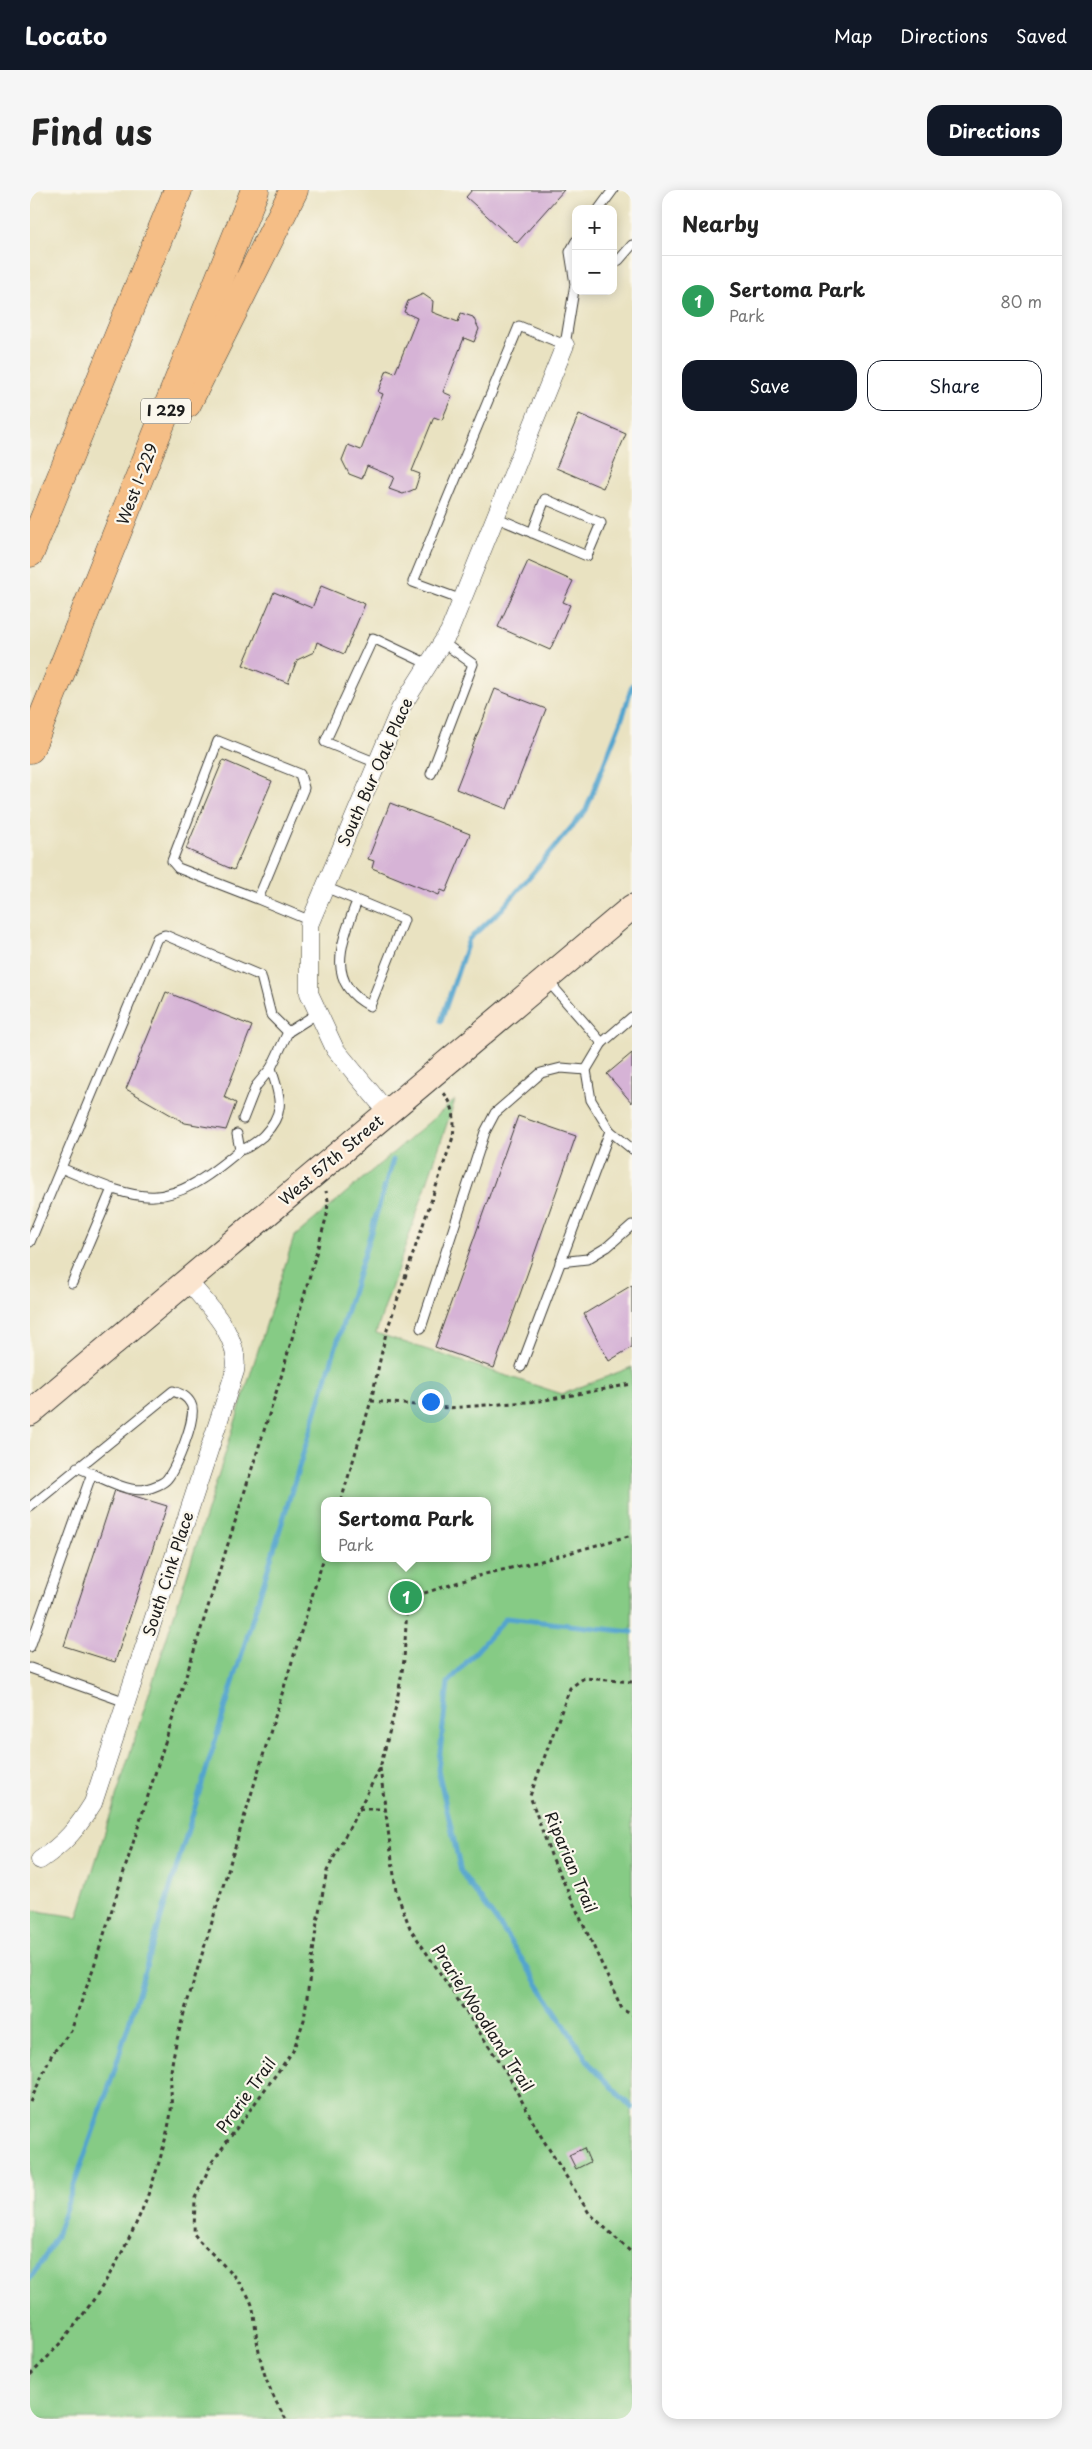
<!DOCTYPE html>
<html lang="en">
<head>
<meta charset="utf-8">
<style>
	body { margin:0; font-family:"Playpen Sans",sans-serif; background:#f6f6f6; color:#222 }
	.controls { position:absolute; right:15px; top:15px; display:grid; overflow:hidden; border-radius:10px; box-shadow:0 2px 12px #0003 }
	.controls button { width:45px; height:45px; display:grid; place-items:center; padding:0; border:0; border-bottom:1px solid #e0e0e0; background:#fff; color:#222; font:25px sans-serif }
	.you { position:absolute; left:400px; top:1211px; width:18px; height:18px; margin:-12px; border:4px solid #fff; border-radius:50%; background:#1a73e8; box-shadow:0 0 0 8px #1a73e833 }
	.badge { display:grid; place-items:center; width:32px; height:32px; border-radius:50%; background:#111827; color:#fff; font-size:16px; font-weight:700 }
	.pin { position:absolute; translate:-50% -50%; border:2px solid #fff; box-shadow:0 1px 5px #0006 }
	.popup { position:absolute; left:291px; top:1307px; width:170px; height:65px; box-sizing:border-box; display:grid; place-content:center; border-radius:10px; background:#fff; filter:drop-shadow(0 1px 4px #0005); font-size:16px; white-space:nowrap; color:#767676 }
	.popup b { font-size:19px; color:#222 }
	.popup::after { content:''; position:absolute; left:50%; top:100%; margin-left:-10px; border:10px solid transparent; border-top-color:#fff }
	.list { margin:0; padding:0; list-style:none }
	h2 { display:flex; justify-content:space-between; align-items:center; height:65px; margin:0; padding:0 20px; font-size:21px }
	h2 small { font-size:16px; font-weight:400; color:#767676 }
	.list li { display:grid; grid-template-columns:32px 1fr auto; gap:15px; align-items:center; box-sizing:border-box; height:90px; padding:0 20px; border-top:1px solid #e0e0e0 }
	.list b { display:block; font-size:19px; white-space:nowrap }
	.list p { margin:0; font-size:16px; white-space:nowrap; color:#767676 }
	.list em { font-size:16px; font-style:normal; color:#767676 }
	.actions { display:flex; gap:10px; padding:15px 20px }
	.actions a { flex:1; padding:11px 0; border:1px solid #111827; border-radius:15px; text-align:center; font-size:18px; color:#111827 }
	.actions .main { background:#111827; color:#fff }
	.map { position:relative; flex:none; width:602px; height:2229px; overflow:hidden; border-radius:15px }
	header { display:flex; align-items:center; gap:30px; box-sizing:border-box; height:70px; padding:0 25px; background:#111827; color:#fff }
	header strong { font-size:24px }
	nav { display:flex; gap:28px; margin-inline-start:auto; font-size:18px }
	.intro { display:flex; align-items:center; justify-content:space-between; box-sizing:border-box; height:120px; padding:0 30px }
	h1 { margin:0; font-size:35px }
	.button { padding:12px 22px; border-radius:15px; background:#111827; color:#fff; font-size:18px; font-weight:700 }
	main { display:flex; gap:30px; padding:0 30px }
	aside { flex:1; background:#fff; border-radius:15px; box-shadow:0 2px 12px #0003 }
	.map>svg:first-child { display:block }
</style>
</head>
<body>
<header>
<strong>Locato</strong>
<nav><a>Map</a><a>Directions</a><a>Saved</a></nav>
</header>
<div class="intro"><h1>Find us</h1><a class="button">Directions</a></div>
<main>
<div class="map">
<svg width="602" height="2229" viewBox="0 0 602 2229">
	<rect width="100%" height="100%" fill="#fbf7ec"/>
	<filter id="ink" filterUnits="userSpaceOnUse"><feTurbulence type="fractalNoise" baseFrequency=".02" numOctaves="2"/><feDisplacementMap in="SourceGraphic" scale="10" xChannelSelector="R" yChannelSelector="G"/><feConvolveMatrix kernelMatrix="1 2 1 2 8 2 1 2 1" color-interpolation-filters="sRGB"/></filter>
	<filter id="wash" filterUnits="userSpaceOnUse"><feTurbulence type="fractalNoise" baseFrequency=".0096" numOctaves="4" result="noise"/><feDisplacementMap in="SourceGraphic" scale="20" xChannelSelector="R" yChannelSelector="G"/><feGaussianBlur stdDeviation="1.12" result="paint"/><feColorMatrix in="noise" values="0 0 0 0 0 0 0 0 0 0 0 0 0 0 0 0 0 1.4 0 .05"/><feComposite in="paint" operator="in"/></filter>
	<g filter="url(#wash)">
		<rect width="100%" height="100%" fill="#e9e2c1"/>
		<path fill="#86cb85" stroke="#517450" fill-rule="evenodd" d="M425,910L346,1143L532,1204L602,1177V2229H0V1720L48,1727L264,1047ZM295,1311H457V1368H295Z"/>
		<g fill="none" stroke-linecap="round" stroke-linejoin="round">
			<g stroke="#53a4ce" stroke-width="5">
				<path d="M411,831L439,749L472,719L556,620L594,523L602,495"/>
				<path d="M602,1442L476,1428L418,1493L408,1580L431,1682L473,1740L561,1876L602,1918"/>
				<path d="M0,2088L12,2072L26,2046L82,1888L363,970"/>
			</g>
		</g>
		<g id="blocks">
			<g fill="#d6b3d6">
				<path d="M442,0H534L487,53L436,7Z"/>
				<path d="M393,104L403,111L402,122L428,132L431,123L443,127L449,139L444,152L434,148L413,202L422,206L412,230L404,227L382,281L390,284L385,299L373,304L359,299L364,287L337,276L332,289L319,284L312,270L318,255L331,260L353,204L348,202L357,180L365,183L387,128L374,122L378,111Z"/>
				<path d="M549,224L596,244L573,298L526,278Z"/>
				<path d="M498,371L543,391L533,412L540,415L520,460L468,437Z"/>
				<path d="M291,396L335,414L314,464L287,452L284,462L267,470L258,493L213,475L244,402L282,418Z"/>
				<path d="M465,499L516,519L477,619L426,599Z"/>
				<path d="M193,570L242,591L204,680L156,659Z"/>
				<path d="M360,613L440,644L416,702L411,700L409,705L342,678L344,671L338,669Z"/>
				<path d="M136,802L222,836L194,907L206,913L196,940L155,933L96,899Z"/>
				<path d="M602,863V913L577,884Z"/>
				<path d="M488,926L546,946L464,1178L405,1157Z"/>
				<path d="M602,1095V1157L579,1171L554,1124Z"/>
				<path d="M85,1300L137,1316L85,1472L34,1456Z"/>
				<path d="M554,1958L560,1972L546,1979L539,1965Z"/>
			</g>
		</g>
	</g>
	<g filter="url(#ink)">
		<use href="#blocks" fill-opacity="0" stroke="#3b3a35" stroke-width="1"/>
		<g fill="none" stroke-linecap="round" stroke-linejoin="round">
			<g stroke="#3b3a35" stroke-width="11">
				<g id="lane">
					<path d="M569,19L583,0"/>
					<path d="M583,74L589,70L602,55"/>
					<path d="M465,327L557,366L571,333L515,309L502,343"/>
					<path d="M432,410L383,392L489,136L535,155L545,94L540,62L546,51"/>
					<path d="M347,573L295,552L343,448L398,474"/>
					<path d="M401,584L443,474L412,452"/>
					<path d="M295,697L374,730L340,816C293,792 313,749 327,711"/>
					<path d="M228,709L148,678L142,671L188,551L270,584L274,598L228,709L281,731"/>
					<path d="M518,791L572,853"/>
					<path d="M602,827L572,853L556,880L561,910L580,941L602,959"/>
					<path d="M241,878L258,842"/>
					<path d="M207,944L210,960C218,959 227,951 233,946C257,921 250,908 241,878L226,896L213,929"/>
					<path d="M31,978C115,1014 136,1023 210,960"/>
					<path d="M0,1052L127,748L135,745L231,786L241,825L258,842L288,823"/>
					<path d="M530,1072L557,1069L577,1057L602,1035"/>
					<path d="M42,1093L82,999"/>
					<path d="M391,1138L455,942L465,923L511,883L531,878L556,880"/>
					<path d="M491,1177L580,941"/>
					<path d="M0,1317L143,1201C151,1204 157,1206 161,1214C168,1226 146,1278 137,1289C134,1293 122,1298 116,1299C99,1304 64,1284 47,1277"/>
					<path d="M0,1457L62,1283"/>
					<path d="M0,1478L96,1512"/>
				</g>
			</g>
			<g stroke="#3b3a35" stroke-width="19">
				<g id="street">
					<path d="M358,923L305,859L279,803V735L370,519L419,442L535,155"/>
					<path d="M10,1670C35,1653 47,1639 63,1613L205,1181C211,1147 178,1116 158,1091"/>
				</g>
			</g>
			<g stroke="#3b3a35" stroke-width="27">
				<path id="secondary" d="M0,1223L602,717"/>
			</g>
			<g stroke="#3b3a35" stroke-width="29">
				<g id="highway">
					<path d="M157,214L264,0"/>
					<path d="M0,363L148,0"/>
					<path d="M0,559L225,0"/>
				</g>
			</g>
			<g stroke="#3b3a35" stroke-width="3" stroke-dasharray="4 4" stroke-linecap="butt">
				<path d="M341,1211L418,1218L510,1211L602,1194"/>
				<path d="M311,1311L341,1211L356,1143L423,947C425,929 425,915 412,901"/>
				<path d="M602,1492L554,1488L540,1498L500,1606L521,1665L568,1766L592,1819L602,1825"/>
				<path d="M350,1578L366,1701L380,1738L478,1885L509,1943L559,2023L602,2063"/>
				<path d="M329,1619H355"/>
				<path d="M0,1912L22,1864L41,1841L64,1776L251,1187L297,1025L298,1010L296,1001"/>
				<path d="M0,2185C71,2117 121,2024 140,1928C143,1913 140,1897 141,1882C143,1862 149,1842 154,1823L295,1364"/>
				<path d="M256,2229C240,2204 231,2179 227,2150C225,2139 225,2126 222,2115C212,2087 182,2067 164,2044L165,2008L182,1972L263,1861L274,1830L287,1732L297,1681L350,1578L366,1516L374,1470L377,1417L388,1405L455,1384L511,1371L602,1345"/>
			</g>
			<use href="#lane" stroke="#fff" stroke-width="9"/>
			<use href="#street" stroke="#fff" stroke-width="18"/>
			<use href="#secondary" stroke="#fbe5cf" stroke-width="25"/>
			<use href="#highway" stroke="#f5be86" stroke-width="28"/>
		</g>
	</g>
	<g text-anchor="middle" stroke-width="4.5" stroke-linejoin="round" paint-order="stroke">
		<rect fill="#fbf7ec" stroke="#5f5e5a" stroke-width="1" x="111" y="208.5" width="50" height="25" rx="4"/>
		<g font-size="15" font-weight="bold" fill="#1c1c1c">
			<text x="136" y="226">I 229</text>
		</g>
		<g font-size="16" fill="#1c1c1c" stroke="#fbf7ec">
			<text transform="translate(107 294) rotate(-69)" y="6">West I-229</text>
			<text transform="translate(345 582) rotate(-66)" y="6">South Bur Oak Place</text>
			<text transform="translate(301 970) rotate(-40)" y="6">West 57th Street</text>
			<text transform="translate(138 1384) rotate(-72)" y="6">South Cink Place</text>
			<text transform="translate(541 1672) rotate(67)" y="6">Riparian Trail</text>
			<text transform="translate(453 1828) rotate(57)" y="6">Prarie/Woodland Trail</text>
			<text transform="translate(216 1905) rotate(-54)" y="6">Prarie Trail</text>
		</g>
	</g>
</svg>
<div class="controls">
<button>+</button>
<button>−</button>
</div>
<div class="you"></div>
<div class="pin badge" style="left:376px;top:1407px;background:#2e9e5b">1</div>
<div class="popup"><b>Sertoma Park</b>Park</div>
</div>
<aside>
<h2>Nearby<small></small></h2>
<ul class="list">
<li><span class="badge" style="background:#2e9e5b">1</span><div><b>Sertoma Park</b><p>Park</p></div><em>80 m</em></li>
</ul>
<div class="actions"><a class="main">Save</a><a>Share</a></div>
</aside>
</main>
</body>
</html>
